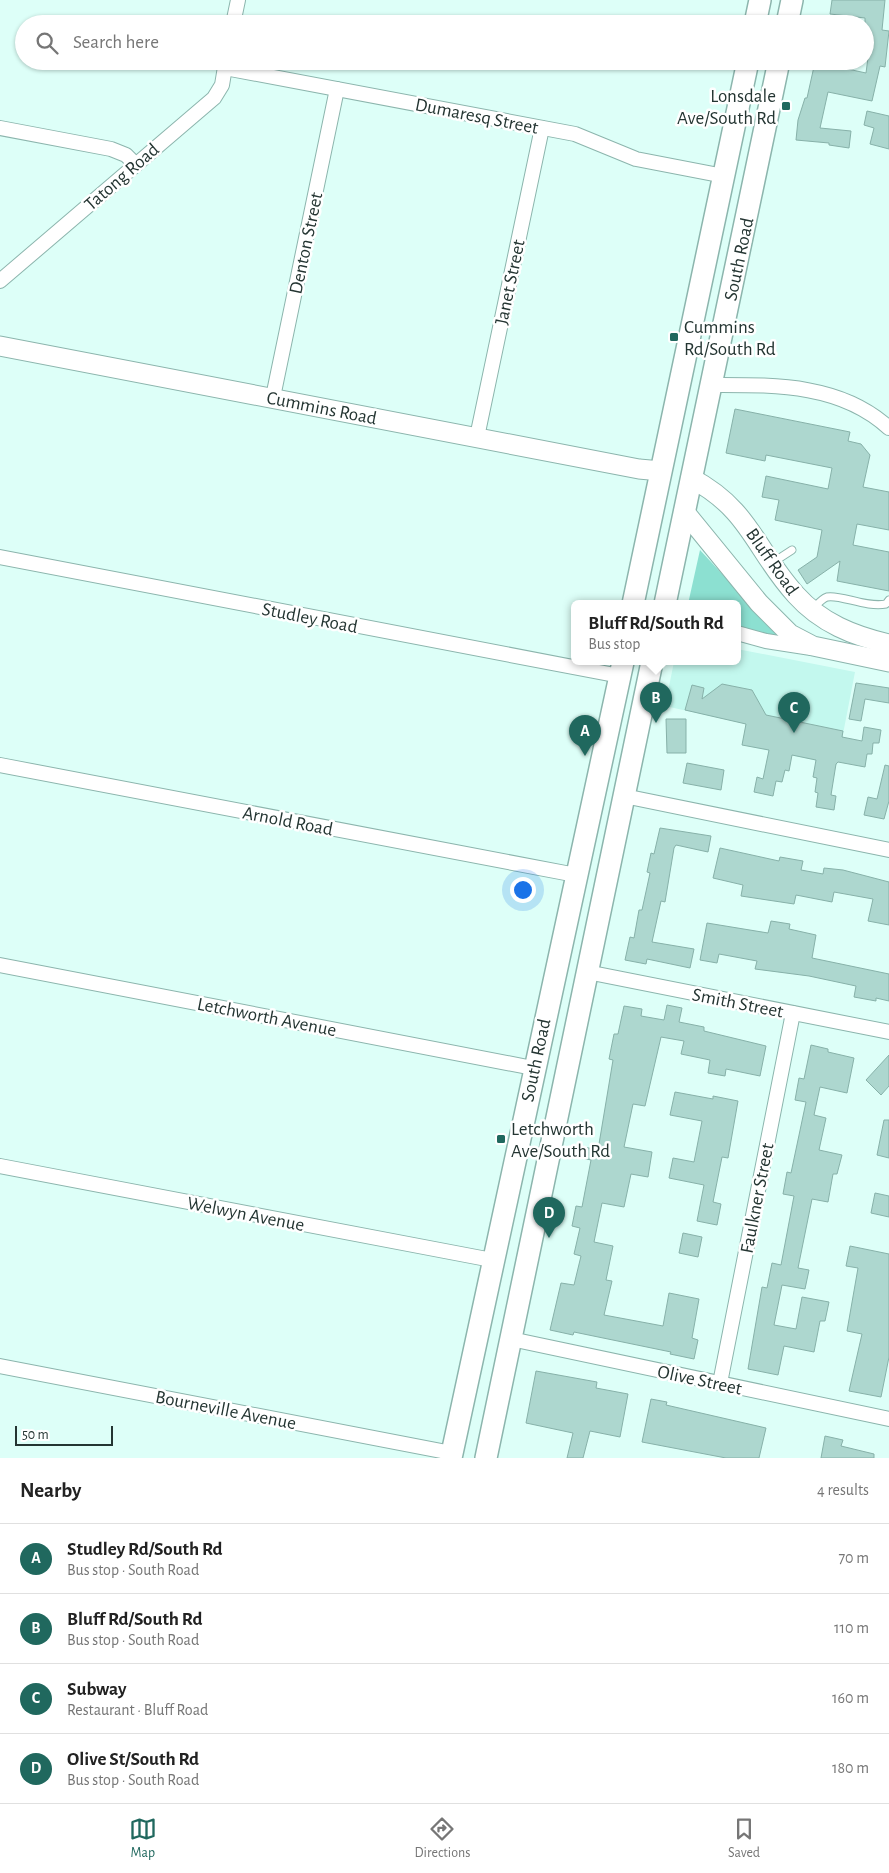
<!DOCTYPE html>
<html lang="en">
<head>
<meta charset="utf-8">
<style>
	body { margin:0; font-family:"Alegreya Sans",sans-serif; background:#f2f2f2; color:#222 }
	.scale { position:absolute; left:15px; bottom:12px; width:98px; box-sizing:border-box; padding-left:5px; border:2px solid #243532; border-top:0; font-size:14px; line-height:18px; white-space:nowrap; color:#243532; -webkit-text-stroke:4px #fff; paint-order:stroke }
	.you { position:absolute; left:522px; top:889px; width:18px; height:18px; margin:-12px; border:4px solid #fff; border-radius:50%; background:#1a73e8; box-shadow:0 0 0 8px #1a73e833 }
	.badge { display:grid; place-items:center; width:32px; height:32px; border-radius:50%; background:#20685e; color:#fff; font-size:16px; font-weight:700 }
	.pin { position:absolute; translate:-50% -41px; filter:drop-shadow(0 1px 2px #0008) }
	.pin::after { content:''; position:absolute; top:26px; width:18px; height:15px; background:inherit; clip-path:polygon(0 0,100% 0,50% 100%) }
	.popup { position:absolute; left:571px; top:600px; width:170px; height:65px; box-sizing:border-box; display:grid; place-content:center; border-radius:8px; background:#fff; filter:drop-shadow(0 1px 4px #0005); font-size:16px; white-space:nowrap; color:#767676 }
	.popup b { font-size:19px; color:#222 }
	.popup::after { content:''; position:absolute; left:50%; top:100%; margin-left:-10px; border:10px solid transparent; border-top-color:#fff }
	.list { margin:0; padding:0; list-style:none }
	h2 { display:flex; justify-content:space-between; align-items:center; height:65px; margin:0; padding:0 20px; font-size:21px }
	h2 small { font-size:16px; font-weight:400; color:#767676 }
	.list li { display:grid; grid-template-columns:32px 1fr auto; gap:15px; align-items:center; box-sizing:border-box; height:70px; padding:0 20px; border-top:1px solid #e0e0e0 }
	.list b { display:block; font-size:19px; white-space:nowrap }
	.list p { margin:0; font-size:16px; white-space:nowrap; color:#767676 }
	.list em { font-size:16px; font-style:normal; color:#767676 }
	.icon { flex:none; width:28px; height:28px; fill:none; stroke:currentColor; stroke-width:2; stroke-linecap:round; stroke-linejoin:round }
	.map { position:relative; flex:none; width:889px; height:1458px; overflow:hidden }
	.search { position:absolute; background:#fff; box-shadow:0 1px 4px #0004; left:15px; right:15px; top:15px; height:55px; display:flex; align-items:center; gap:12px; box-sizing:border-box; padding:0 18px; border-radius:28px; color:#767676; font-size:19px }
	.sheet { height:345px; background:#fff }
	nav { display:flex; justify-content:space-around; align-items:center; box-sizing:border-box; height:70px; border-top:1px solid #e0e0e0; background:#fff; font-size:14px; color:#767676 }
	nav a { display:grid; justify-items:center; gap:2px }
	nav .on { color:#20685e }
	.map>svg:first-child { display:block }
</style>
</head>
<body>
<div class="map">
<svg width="889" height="1458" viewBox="0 0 889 1458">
	<rect width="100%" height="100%" fill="#ddfff8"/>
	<path fill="#c3f8ee" d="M737,649L855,672L837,765L742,745L746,724L665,706L674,662H737Z"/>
	<path fill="#8ce0d1" d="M700,550L771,627L780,636C765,635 752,629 737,626V604H688Z"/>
	<g fill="#add7cf" stroke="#87b1a9">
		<path d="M832,0H885L882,30L889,31L885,67L880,66L872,101L828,92L820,128L851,131L849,148L829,145V143L796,140L798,120L805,98H807L815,62L866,73L869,50L865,49V18L830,14Z"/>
		<path d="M867,111L889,116V149L870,144L874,128L864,125Z"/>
		<path d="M735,409L850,432L848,441L861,444L870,455L863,487L889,492V530L857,524L853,545L889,552V591L837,581L840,561L807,584L798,570L817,557L822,530L775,520L779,500L762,497L766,476L828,489L832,468L766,455L765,461L726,453Z"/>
		<path d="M856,683L889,688V703L865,699L861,721L849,719Z"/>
		<path d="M722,684L752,690L766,715L843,731L842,737L862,741L864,727L881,730L879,743H873L872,754H867L865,767L838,762L836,764L831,795L836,796L834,810L816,807L818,793L815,792L817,778L813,777L816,760L792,755L789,771L785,770L782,782L776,781L773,796L754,792L757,777L763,779L769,750L742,745L746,724L685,710L692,685L704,688L702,699Z"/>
		<path d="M666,719H686V753H667Z"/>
		<path d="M687,763L724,770L721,790L683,783Z"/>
		<path d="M885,765L889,766V801L884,819L864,815L868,797L877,799Z"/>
		<path d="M660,828L711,836L708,852L676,845L674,848L665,902L661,901L652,942L694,949L690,968L647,959L646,964L625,960L630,937L634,938L639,910H642L650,873L647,872L651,853L654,854Z"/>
		<path d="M720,848L779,861L780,857L803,861L801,870L823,874L824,868L843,870L889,882V925L868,921L873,899L834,892L832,902L796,895L794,904L741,896L743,885L713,878Z"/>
		<path d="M771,921L790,924L789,929L816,935L812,958L889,974V1001L876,998V1001L854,997L856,986L809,976L755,969L757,961L719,954L717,963L700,960L707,923L768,933Z"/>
		<path d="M667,1005L682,1008L679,1022L704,1027V1031L766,1046L760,1076L726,1069L725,1076L708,1073L710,1060L681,1054L684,1041L661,1037L645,1106L633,1104L624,1147L652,1152L648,1177L631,1174L624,1207L602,1203L594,1242L613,1246L606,1280L612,1281L604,1315L663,1326L669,1293L699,1299L692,1338L698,1340L694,1359L670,1354L671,1352L574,1332L573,1335L550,1330L561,1283L574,1285L581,1256L574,1254L580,1228L572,1226L576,1206L582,1207L591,1160L582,1158L584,1147L598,1150L613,1060L609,1059L614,1034H618L624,1006L642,1009L641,1016L664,1020Z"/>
		<path d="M811,1045L828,1049V1052L854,1058L847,1093L820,1087L814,1115L826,1118L819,1150L842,1155L837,1174H833L828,1202L812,1199L798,1268L809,1270L805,1289L782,1285L774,1325L796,1329L802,1297L829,1302L825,1321H820L814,1352L784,1346L778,1375L748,1369L762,1287L767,1288L772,1263L781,1265L794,1196L783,1194L787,1172L791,1173L806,1102L795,1100L799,1078L804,1079Z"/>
		<path d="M889,1055V1086L881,1095L866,1080Z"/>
		<path d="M675,1092L713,1099V1096L738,1101L728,1158L722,1157L713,1202L721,1204L717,1225L697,1221L704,1185L669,1178L673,1158L694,1162L702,1121L670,1115Z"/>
		<path d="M884,1120H889V1158L877,1155Z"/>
		<path d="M875,1193L889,1196V1217L871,1213Z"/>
		<path d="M683,1233L702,1237L698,1257L679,1253Z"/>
		<path d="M850,1246L889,1254V1357L881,1397L849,1391L862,1334L847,1331L858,1268L846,1266Z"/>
		<path d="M536,1371L597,1382L596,1388L628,1394L620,1437L590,1431L583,1458H567L573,1433L526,1423Z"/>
		<path d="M651,1399L667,1402L666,1405L766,1428L759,1458H726L642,1442Z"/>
		<path d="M825,1436L843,1440L841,1446L874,1454V1458H821Z"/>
	</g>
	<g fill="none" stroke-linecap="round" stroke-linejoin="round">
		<g stroke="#8cb5ad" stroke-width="9">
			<g id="service">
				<path d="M772,563L792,550"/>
				<path d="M812,610C817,605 821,599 827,597C840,594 866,608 886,604L889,600"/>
			</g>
		</g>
		<g stroke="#8cb5ad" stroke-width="16">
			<g id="minor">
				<path d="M233,24L238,0"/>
				<path d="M225,68L575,134L636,159L724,176"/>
				<path d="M0,128L111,149L126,155L135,164"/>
				<path d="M0,281L214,98L222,85L226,61"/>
				<path d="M711,385C773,385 840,383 889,428"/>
				<path d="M273,397L337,89"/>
				<path d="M477,437L542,128"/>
				<path d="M0,557L620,676"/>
				<path d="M737,633L766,641L811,648"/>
				<path d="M0,765L576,875"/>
				<path d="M624,796L889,850"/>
				<path d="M0,965L533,1068"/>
				<path d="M587,972L889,1032"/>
				<path d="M0,1166L492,1260"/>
				<path d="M511,1339L889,1419"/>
				<path d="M0,1366L452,1453"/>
				<path d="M720,1383L793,1013"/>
			</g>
		</g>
		<g stroke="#8cb5ad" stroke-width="21">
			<g id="secondary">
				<path d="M0,346L639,469L661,471"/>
				<path d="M691,478C751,510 755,550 796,595C821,623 854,636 889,644"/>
				<path d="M684,511L759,603L790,634L813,646L889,662"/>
			</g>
		</g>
		<g stroke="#8cb5ad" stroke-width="24">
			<g id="primary">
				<path d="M755,24L760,0"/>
				<path d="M787,24L792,0"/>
				<path d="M633,604L748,61"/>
				<path d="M665,604L779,61"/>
				<path d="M451,1458L623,662"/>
				<path d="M486,1458L652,662"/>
			</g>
		</g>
		<use href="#service" stroke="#fff" stroke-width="7"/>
		<use href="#minor" stroke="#fff" stroke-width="14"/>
		<use href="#secondary" stroke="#fff" stroke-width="19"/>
		<use href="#primary" stroke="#fff" stroke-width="21"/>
	</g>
	<g fill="#20685e" stroke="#fff" stroke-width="2">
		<rect x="781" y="101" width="10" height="10" rx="2.5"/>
		<rect x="669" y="332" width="10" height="10" rx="2.5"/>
		<rect x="496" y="1134" width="10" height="10" rx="2.5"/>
	</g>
	<g text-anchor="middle" stroke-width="5" stroke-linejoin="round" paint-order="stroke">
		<g font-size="19" fill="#243532" stroke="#fff" text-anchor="start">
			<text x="776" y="102" text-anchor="end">Lonsdale<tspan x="776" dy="22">Ave/South Rd</tspan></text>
			<text x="684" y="333">Cummins<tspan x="684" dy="22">Rd/South Rd</tspan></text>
			<text x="511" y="1135">Letchworth<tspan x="511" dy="22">Ave/South Rd</tspan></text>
		</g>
		<g font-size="19" fill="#243532" stroke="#fff">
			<text transform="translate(477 115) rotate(11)" y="7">Dumaresq Street</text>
			<text transform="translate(121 176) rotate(-41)" y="7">Tatong Road</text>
			<text transform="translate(305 243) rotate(-78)" y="7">Denton Street</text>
			<text transform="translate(738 259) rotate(-78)" y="7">South Road</text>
			<text transform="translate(509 282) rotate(-78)" y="7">Janet Street</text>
			<text transform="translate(322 407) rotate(11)" y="7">Cummins Road</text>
			<text transform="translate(773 561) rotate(55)" y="7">Bluff Road</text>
			<text transform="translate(310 617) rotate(11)" y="7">Studley Road</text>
			<text transform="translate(288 820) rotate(11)" y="7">Arnold Road</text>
			<text transform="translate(738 1002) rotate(11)" y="7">Smith Street</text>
			<text transform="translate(267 1016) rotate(11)" y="7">Letchworth Avenue</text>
			<text transform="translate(535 1060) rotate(-78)" y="7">South Road</text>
			<text transform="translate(756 1198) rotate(-79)" y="7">Faulkner Street</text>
			<text transform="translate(246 1213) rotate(11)" y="7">Welwyn Avenue</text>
			<text transform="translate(700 1379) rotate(12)" y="7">Olive Street</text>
			<text transform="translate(226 1409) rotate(11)" y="7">Bourneville Avenue</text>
		</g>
	</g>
</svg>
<div class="scale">50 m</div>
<div class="you"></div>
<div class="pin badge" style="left:585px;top:756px">A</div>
<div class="pin badge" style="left:656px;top:723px">B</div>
<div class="popup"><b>Bluff Rd/South Rd</b>Bus stop</div>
<div class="pin badge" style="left:794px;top:733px">C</div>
<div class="pin badge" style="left:549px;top:1238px">D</div>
<div class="search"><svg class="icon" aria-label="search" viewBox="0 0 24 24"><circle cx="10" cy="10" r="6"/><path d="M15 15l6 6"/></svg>Search here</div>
</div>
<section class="sheet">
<h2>Nearby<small>4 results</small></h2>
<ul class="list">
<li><span class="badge">A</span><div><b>Studley Rd/South Rd</b><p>Bus stop · South Road</p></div><em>70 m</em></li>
<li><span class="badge">B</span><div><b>Bluff Rd/South Rd</b><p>Bus stop · South Road</p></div><em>110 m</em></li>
<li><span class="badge">C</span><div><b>Subway</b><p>Restaurant · Bluff Road</p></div><em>160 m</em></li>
<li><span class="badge">D</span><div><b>Olive St/South Rd</b><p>Bus stop · South Road</p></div><em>180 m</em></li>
</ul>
</section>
<nav>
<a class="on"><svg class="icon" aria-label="map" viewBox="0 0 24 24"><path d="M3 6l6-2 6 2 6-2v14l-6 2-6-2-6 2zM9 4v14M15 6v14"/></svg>Map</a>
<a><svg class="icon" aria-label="directions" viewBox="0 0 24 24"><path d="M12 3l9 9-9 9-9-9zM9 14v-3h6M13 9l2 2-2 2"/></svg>Directions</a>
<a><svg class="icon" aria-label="saved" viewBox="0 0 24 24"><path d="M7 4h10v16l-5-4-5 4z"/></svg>Saved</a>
</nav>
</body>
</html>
